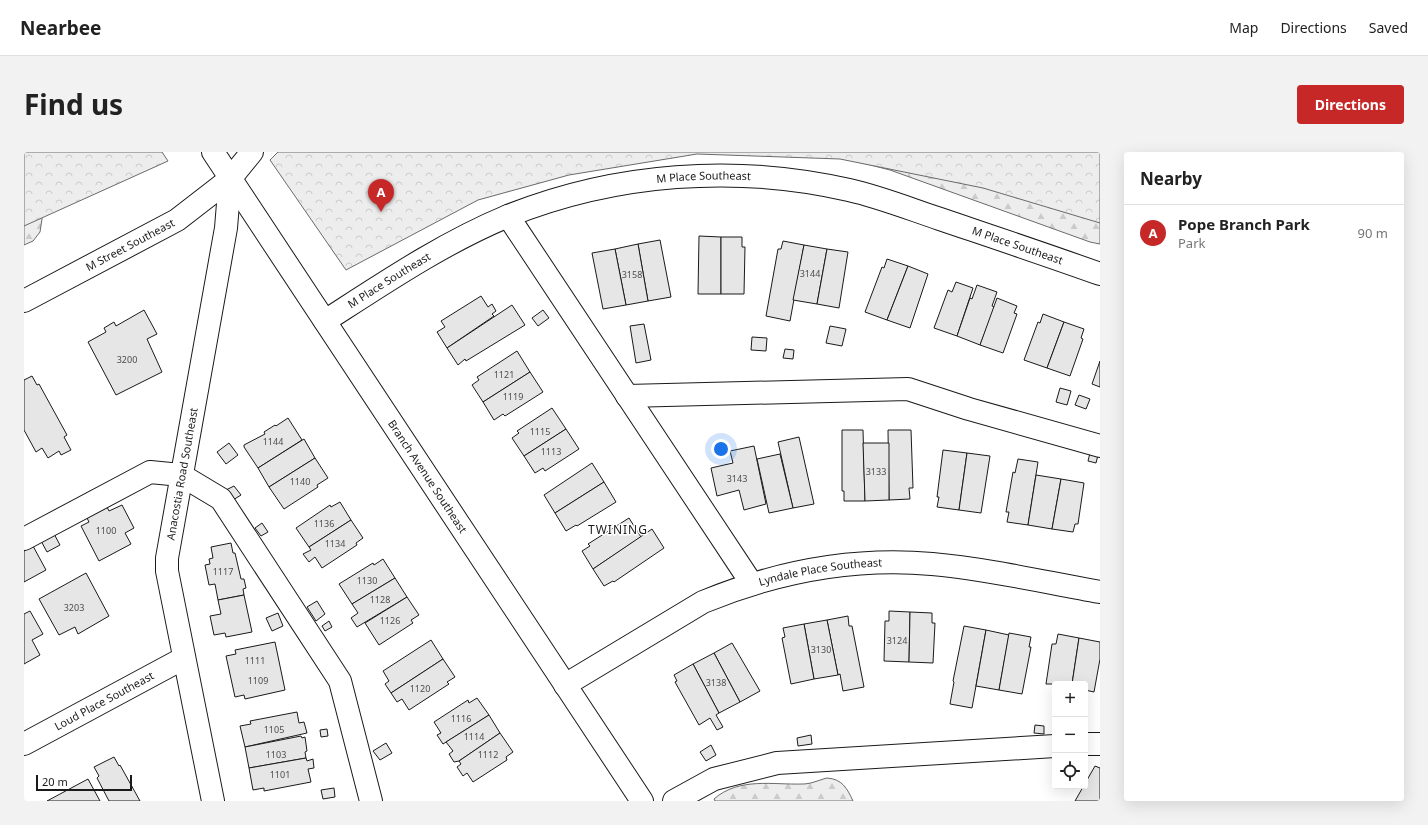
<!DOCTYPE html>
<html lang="en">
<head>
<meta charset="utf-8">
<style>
	body { margin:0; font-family:"Noto Sans",sans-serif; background:#f2f2f2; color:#222 }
	.controls { position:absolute; right:12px; bottom:12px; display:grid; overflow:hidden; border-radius:4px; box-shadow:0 4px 16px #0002 }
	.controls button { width:36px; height:36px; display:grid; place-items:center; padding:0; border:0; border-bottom:1px solid #e0e0e0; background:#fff; color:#222; font:20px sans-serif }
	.scale { position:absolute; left:12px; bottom:10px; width:96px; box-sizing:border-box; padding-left:4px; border:2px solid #1a1a1a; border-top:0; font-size:11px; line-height:14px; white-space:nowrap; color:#1a1a1a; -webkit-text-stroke:3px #fff; paint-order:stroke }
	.you { position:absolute; left:697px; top:297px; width:14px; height:14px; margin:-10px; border:3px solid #fff; border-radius:50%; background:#1a73e8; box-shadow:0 0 0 6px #1a73e833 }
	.badge { display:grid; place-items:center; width:26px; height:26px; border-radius:50%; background:#c62828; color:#fff; font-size:13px; font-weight:700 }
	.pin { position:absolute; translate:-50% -33px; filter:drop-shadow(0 1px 2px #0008) }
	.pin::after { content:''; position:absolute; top:21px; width:14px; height:12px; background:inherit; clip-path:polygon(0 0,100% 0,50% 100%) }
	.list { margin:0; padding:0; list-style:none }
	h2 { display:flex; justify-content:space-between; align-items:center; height:52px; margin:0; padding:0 16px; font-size:17px }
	h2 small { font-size:13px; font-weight:400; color:#767676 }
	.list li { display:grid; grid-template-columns:26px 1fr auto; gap:12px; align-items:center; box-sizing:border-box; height:56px; padding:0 16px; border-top:1px solid #e0e0e0 }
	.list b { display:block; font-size:15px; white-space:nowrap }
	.list p { margin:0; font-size:13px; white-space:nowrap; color:#767676 }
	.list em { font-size:13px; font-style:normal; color:#767676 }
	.icon { flex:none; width:22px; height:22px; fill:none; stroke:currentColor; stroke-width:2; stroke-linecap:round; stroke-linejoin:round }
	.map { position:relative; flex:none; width:1076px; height:649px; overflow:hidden; border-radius:4px }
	header { display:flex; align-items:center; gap:24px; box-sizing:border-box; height:56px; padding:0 20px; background:#fff; border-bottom:1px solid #e0e0e0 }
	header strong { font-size:19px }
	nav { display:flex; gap:22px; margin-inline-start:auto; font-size:14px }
	.intro { display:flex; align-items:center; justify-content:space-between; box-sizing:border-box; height:96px; padding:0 24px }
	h1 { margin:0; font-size:28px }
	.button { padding:10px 18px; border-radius:4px; background:#c62828; color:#fff; font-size:14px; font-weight:700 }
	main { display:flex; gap:24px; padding:0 24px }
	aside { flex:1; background:#fff; border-radius:4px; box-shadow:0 4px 16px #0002 }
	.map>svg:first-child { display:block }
</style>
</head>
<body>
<header>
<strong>Nearbee</strong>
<nav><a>Map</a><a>Directions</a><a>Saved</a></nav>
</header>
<div class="intro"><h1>Find us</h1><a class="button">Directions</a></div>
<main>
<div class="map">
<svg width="1076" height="649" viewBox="0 0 1076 649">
	<defs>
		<pattern id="forest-firs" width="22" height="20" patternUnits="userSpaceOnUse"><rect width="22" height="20" fill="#ededed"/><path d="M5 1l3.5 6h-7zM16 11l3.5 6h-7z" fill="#cbcbcb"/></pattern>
		<pattern id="park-crowns" width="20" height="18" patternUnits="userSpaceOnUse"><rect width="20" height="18" fill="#ededed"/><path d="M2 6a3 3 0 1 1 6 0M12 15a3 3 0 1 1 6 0" fill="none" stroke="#cbcbcb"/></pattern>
	</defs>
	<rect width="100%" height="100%" fill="#fff"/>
	<g fill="url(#forest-firs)" stroke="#6a6a6a">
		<path d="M1076,0V92L1066,90L866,18L823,7Z"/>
		<path d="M0,18L14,35L18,67L16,80L9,89L0,93Z"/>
		<path d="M803,626C818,627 823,636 829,649H691L690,647C715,625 749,633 779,632C787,632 795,628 803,626Z"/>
	</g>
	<g fill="url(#park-crowns)" stroke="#6a6a6a">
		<path d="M0,0H138L144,9L0,74Z"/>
		<path d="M254,0H1076V71L959,36L816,7L673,2L545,23L454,48L322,118L246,8Z"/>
	</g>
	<g fill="#e6e6e6" stroke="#1a1a1a">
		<path d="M675,84L697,85V142H674Z"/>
		<path d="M697,85H718V95H721L720,142H697Z"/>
		<path d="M636,88L647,145L624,149L614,92Z"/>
		<path d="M759,89L780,93L766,169L742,164L754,97H757Z"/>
		<path d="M614,92L624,149L602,153L591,97Z"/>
		<path d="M780,93L803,97L793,152L769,148Z"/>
		<path d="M591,97L602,153L579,157L568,101Z"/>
		<path d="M803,97L824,100L815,156L793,152Z"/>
		<path d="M863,107L884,114L863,168L841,160L858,115L860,116Z"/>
		<path d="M884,114L904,122L886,176L863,168Z"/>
		<path d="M932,130L949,136L933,184L910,176L924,138L928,140Z"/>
		<path d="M953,133L973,140L968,154L971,155L956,193L933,184L946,146L948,147Z"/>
		<path d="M457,144L464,155L468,152L472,159L468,162L470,164L423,196L413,180L421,175L417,169Z"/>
		<path d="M973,146L993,154L990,161L993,162L979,201L956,193Z"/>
		<path d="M488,153L501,173L442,209L441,207L434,213L423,196Z"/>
		<path d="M120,158L133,182L123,187L138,220L92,243L64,190L82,180L80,176L90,170L92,174Z"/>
		<path d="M519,158L525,166L514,174L508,166Z"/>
		<path d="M1019,162L1040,170L1023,216L1000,208L1014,170L1016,171Z"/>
		<path d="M1040,170L1060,177L1057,186L1059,187L1046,224L1023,216Z"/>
		<path d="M620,172L627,208L612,211L606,174Z"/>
		<path d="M806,174L822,177L818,194L802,191Z"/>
		<path d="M728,185L743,186L742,199L727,198Z"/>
		<path d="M761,197L770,198L769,207L759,206Z"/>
		<path d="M493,199L506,220L459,250L448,233L455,228L453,225Z"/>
		<path d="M1076,209V235L1068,232Z"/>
		<path d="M506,220L519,240L481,264L479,262L470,268L459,250Z"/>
		<path d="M8,224L13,233L15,232L43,283L40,285L47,298L37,303L35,299L24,306L18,296L12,300L0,278V228Z"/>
		<path d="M1036,236L1047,239L1043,253L1032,250Z"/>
		<path d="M1055,243L1066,247L1062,257L1051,253Z"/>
		<path d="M528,256L542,277L500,304L488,286L495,281L493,279Z"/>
		<path d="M264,266L278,288L234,316L220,295V293L241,282L240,280L251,273L252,274Z"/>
		<path d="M542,277L555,297L521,319L519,316L511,321L500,304Z"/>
		<path d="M818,278H839L841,349H820V339H818Z"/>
		<path d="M864,278H887L889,336H885L886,347L865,348Z"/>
		<path d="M775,285L790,352L769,356L754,290Z"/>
		<path d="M280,287L291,306L245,335L234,316Z"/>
		<path d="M205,291L214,303L202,312L193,300Z"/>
		<path d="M839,291H865V348L841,349Z"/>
		<path d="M730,294L742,352L720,358L715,338L693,344L687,316L709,311L706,299Z"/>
		<path d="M1067,297L1075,299L1072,311L1064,309Z"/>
		<path d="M919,298L943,301L935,358L913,355L915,345H913Z"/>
		<path d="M943,301L966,304L957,361L935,358Z"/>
		<path d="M756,302L769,356L745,361L733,307Z"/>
		<path d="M291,306L304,326L293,333L294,335L260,357L245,335Z"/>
		<path d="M994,307L1014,310L1004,373L983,370L985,360H982L989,320L991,321Z"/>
		<path d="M568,311L580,330L531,361L520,343Z"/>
		<path d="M1012,323L1037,327L1028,377L1004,373Z"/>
		<path d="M1037,327L1060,331L1054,372H1051L1049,380L1028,377Z"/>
		<path d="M580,330L592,350L553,374L552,373L542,379L531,361Z"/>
		<path d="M210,334L217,343L209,348L202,338Z"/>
		<path d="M316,350L327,368L285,395L272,376L306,353L307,355Z"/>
		<path d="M82,353L85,359L98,353L110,376L101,381L107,392L75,409L57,374L65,370L62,364Z"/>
		<path d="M605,366L617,385L569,417L558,399L566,394L564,392Z"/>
		<path d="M327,368L339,386L332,391L333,393L298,416L291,405L285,410L279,402L287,398L285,395Z"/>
		<path d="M238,371L244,380L237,384L231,376Z"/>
		<path d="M628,377L640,396L590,430L589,429L580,434L569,417Z"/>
		<path d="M29,380L36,393L23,400L16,387Z"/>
		<path d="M207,391L209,401H211L217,427H220L222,436L219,437L220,443L194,448L191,432L185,433L181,413L186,412L185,407L189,406L187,395Z"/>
		<path d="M9,394L22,418L0,430V399Z"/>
		<path d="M359,407L371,426L328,452L315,432L349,411L350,413Z"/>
		<path d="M62,421L85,464L54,482L51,475L35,483L15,447Z"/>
		<path d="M371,426L383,445L333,475L327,466L334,461L328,452Z"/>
		<path d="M220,443L228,480L202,485L201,481L190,483L186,464L197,462L194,448Z"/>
		<path d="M383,445L395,463L387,468L389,471L355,493L341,471Z"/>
		<path d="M293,449L301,462L292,469L283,455Z"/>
		<path d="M6,459L19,482L8,488L16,503L0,512V462Z"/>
		<path d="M865,459L886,460L885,510L860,509L861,469H865Z"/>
		<path d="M886,460L908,461V471H911L909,511L885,510Z"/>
		<path d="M254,461L259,474L248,479L242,466Z"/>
		<path d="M824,464L825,474H828L840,535L819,539L816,522L814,523L803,468Z"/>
		<path d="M803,468L814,523L790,527L780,472Z"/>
		<path d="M305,469L308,475L301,479L298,474Z"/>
		<path d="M780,472L790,527L767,532L758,486L761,485L759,476Z"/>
		<path d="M940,474L962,478L948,556L926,552L930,530L929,529Z"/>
		<path d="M962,478L985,483L975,538L952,534Z"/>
		<path d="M985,481L1007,485L1005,495H1007L998,542L975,538Z"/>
		<path d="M1034,482L1055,486L1048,532H1022L1028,492H1032Z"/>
		<path d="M1055,486L1076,490V507L1070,540L1061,538V532H1048Z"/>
		<path d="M407,488L419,507L367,541L361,532L365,529L359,519Z"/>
		<path d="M251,490L261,538L221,547L220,543L211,545L202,504L212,502L211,498Z"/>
		<path d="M708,491L736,539L716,550L690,501Z"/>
		<path d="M690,501L716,550L695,561L669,512Z"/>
		<path d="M419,507L431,525L423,530L425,532L385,558L378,547L373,550L367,541Z"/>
		<path d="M669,512L695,561L692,563L699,575L693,578L686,566L675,573L651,530L653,529L650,523Z"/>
		<path d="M453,546L465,563L419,592L413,583L417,581L410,570L444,548L445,551Z"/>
		<path d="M273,560L275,571L280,570L283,581L221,595L216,574L227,572L226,569Z"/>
		<path d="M465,563L476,581L435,609L430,610L425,602L429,599L422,590Z"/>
		<path d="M1011,573L1020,574V582L1010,581Z"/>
		<path d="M303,577L304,584L297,585L296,578Z"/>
		<path d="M476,581L489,600L482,605L483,608L449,630L443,621L439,624L433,615L437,612L435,609Z"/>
		<path d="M787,583L788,592L774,594L773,586Z"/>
		<path d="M277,584L278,586L281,585L283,599L281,600L282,606L225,616L221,595Z"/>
		<path d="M362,591L368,601L356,608L349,599Z"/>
		<path d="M687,593L692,603L682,609L676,600Z"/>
		<path d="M90,605L95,614L96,613L116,649H85L73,626L75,624L70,615Z"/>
		<path d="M282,606L283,609L289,607L290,616L284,617L287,630L240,639V636L229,638L225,616Z"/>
		<path d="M1071,614L1076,616V649H1051Z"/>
		<path d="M64,627L76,649H23Z"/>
		<path d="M310,636L311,645L299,647L297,638Z"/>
	</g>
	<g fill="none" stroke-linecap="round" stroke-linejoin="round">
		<g stroke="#1a1a1a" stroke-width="24">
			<g id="minor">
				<path d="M484,64L728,432"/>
				<path id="s1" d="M0,149L153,68L206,27"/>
				<path id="s2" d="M301,169C360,131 419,91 484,64C591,21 712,12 825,38C856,45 886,57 916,67C969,85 1023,103 1076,122"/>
				<path d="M603,244L884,237L945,257L1076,294"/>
				<path d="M0,387L126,320L157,323L197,347L316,529L347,649"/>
				<path id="s3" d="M541,533L679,450C752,420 829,405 908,412C964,417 1020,430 1076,440"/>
				<path id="s4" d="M0,592L160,506"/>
				<path d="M1061,592H1076"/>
				<path id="s5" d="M189,649L143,419V406L202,76L206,27L228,0"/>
				<path d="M650,649L690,627L753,611L1031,594"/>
			</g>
		</g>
		<g stroke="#1a1a1a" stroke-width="24">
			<g id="major">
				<path id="s6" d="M189,0L618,649"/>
			</g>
		</g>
		<use href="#minor" stroke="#fff" stroke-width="22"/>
		<use href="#major" stroke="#fff" stroke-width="22"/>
	</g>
	<g text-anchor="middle" stroke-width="3" stroke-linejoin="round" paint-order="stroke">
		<g font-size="9" fill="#4d4d4d">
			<text x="786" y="125">3144</text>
			<text x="608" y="126">3158</text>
			<text x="103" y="211">3200</text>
			<text x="480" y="226">1121</text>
			<text x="489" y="248">1119</text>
			<text x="516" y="283">1115</text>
			<text x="249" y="293">1144</text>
			<text x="527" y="303">1113</text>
			<text x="852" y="323">3133</text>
			<text x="713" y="330">3143</text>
			<text x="276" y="333">1140</text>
			<text x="300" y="375">1136</text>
			<text x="82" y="382">1100</text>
			<text x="311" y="395">1134</text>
			<text x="199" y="423">1117</text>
			<text x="343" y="432">1130</text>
			<text x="356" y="451">1128</text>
			<text x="50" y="459">3203</text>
			<text x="366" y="472">1126</text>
			<text x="873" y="492">3124</text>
			<text x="797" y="501">3130</text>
			<text x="231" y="512">1111</text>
			<text x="234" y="532">1109</text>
			<text x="692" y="534">3138</text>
			<text x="396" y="540">1120</text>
			<text x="437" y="570">1116</text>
			<text x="250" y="581">1105</text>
			<text x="450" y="588">1114</text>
			<text x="252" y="606">1103</text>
			<text x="464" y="606">1112</text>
			<text x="256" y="626">1101</text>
		</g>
		<g font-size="11" fill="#1a1a1a" stroke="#fff">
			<text dy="4" stroke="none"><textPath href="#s2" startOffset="412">M Place Southeast</textPath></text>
			<text dy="4" stroke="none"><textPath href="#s1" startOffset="120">M Street Southeast</textPath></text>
			<text dy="4" stroke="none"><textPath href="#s2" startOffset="736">M Place Southeast</textPath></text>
			<text dy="4" stroke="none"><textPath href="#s2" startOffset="76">M Place Southeast</textPath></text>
			<text dy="4" stroke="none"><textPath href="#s5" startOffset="333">Anacostia Road Southeast</textPath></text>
			<text dy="4" stroke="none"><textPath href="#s6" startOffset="389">Branch Avenue Southeast</textPath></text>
			<text dy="4" stroke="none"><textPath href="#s3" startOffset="283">Lyndale Place Southeast</textPath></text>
			<text dy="4" stroke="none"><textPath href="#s4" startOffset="91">Loud Place Southeast</textPath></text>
		</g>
		<g font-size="12" letter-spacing="1" fill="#1a1a1a" stroke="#fff">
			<text x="594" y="382">TWINING</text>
		</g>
	</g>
</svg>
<div class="controls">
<button>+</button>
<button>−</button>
<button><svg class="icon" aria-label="locate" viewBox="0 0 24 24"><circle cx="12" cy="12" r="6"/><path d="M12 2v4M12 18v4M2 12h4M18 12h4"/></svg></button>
</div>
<div class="scale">20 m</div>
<div class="you"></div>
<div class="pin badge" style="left:357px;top:60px">A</div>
</div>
<aside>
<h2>Nearby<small></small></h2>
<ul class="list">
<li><span class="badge">A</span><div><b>Pope Branch Park</b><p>Park</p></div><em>90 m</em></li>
</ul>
</aside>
</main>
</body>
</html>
